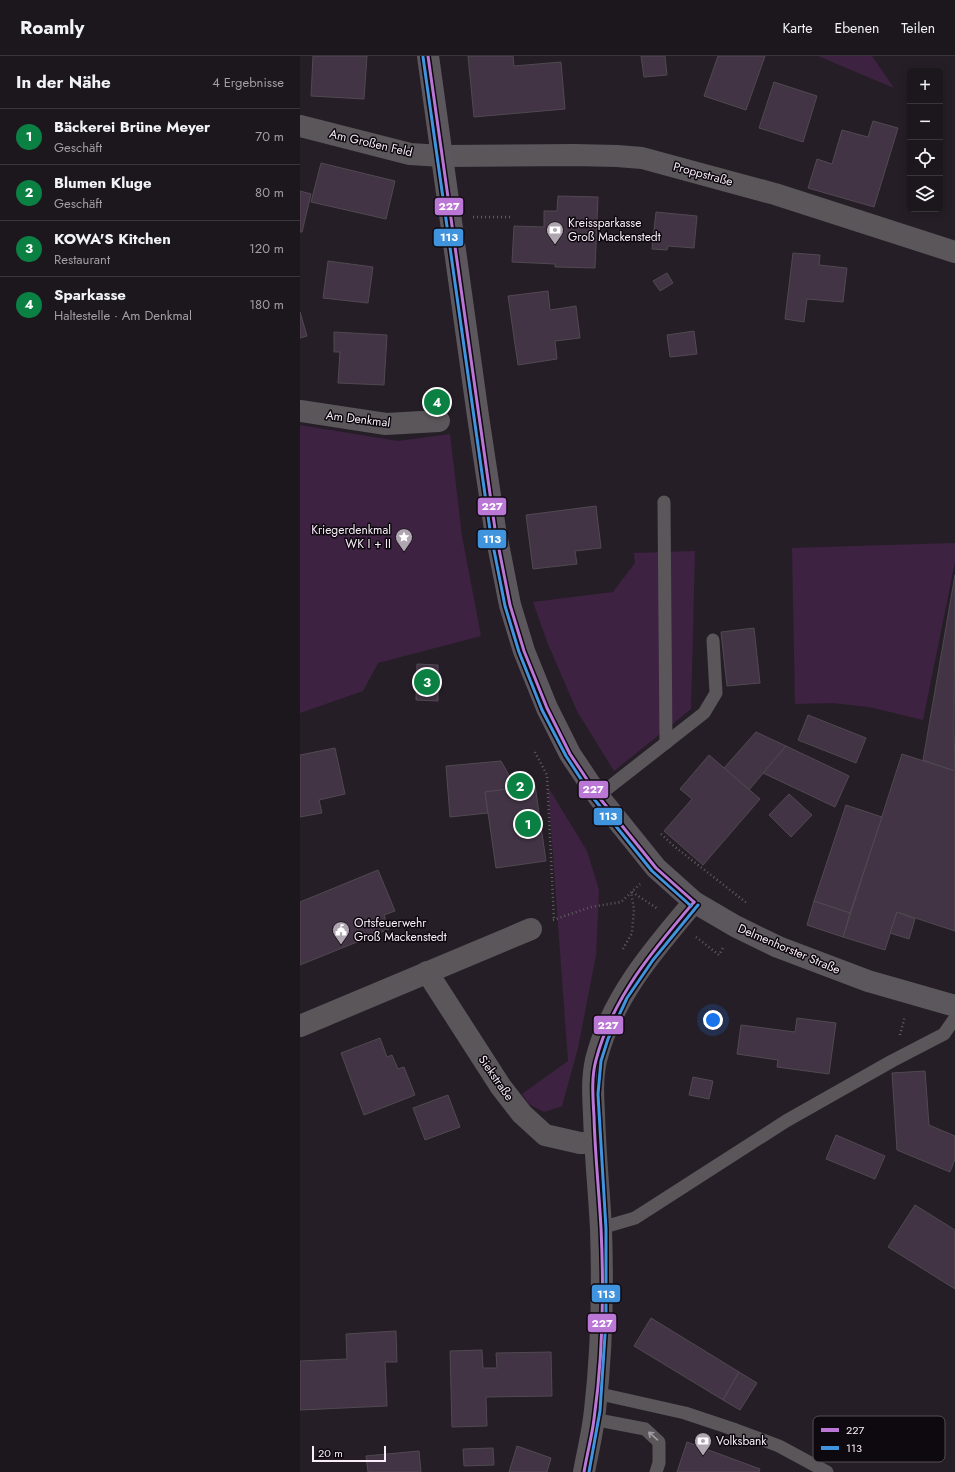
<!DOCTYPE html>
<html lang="de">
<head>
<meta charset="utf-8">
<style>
	body { margin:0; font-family:Jost,sans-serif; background:#29232a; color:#f1f3f6 }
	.controls { position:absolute; right:12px; top:12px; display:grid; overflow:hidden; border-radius:6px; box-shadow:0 2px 10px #0003 }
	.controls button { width:36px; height:36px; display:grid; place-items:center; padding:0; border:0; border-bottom:1px solid #3a353b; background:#1c161d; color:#f1f3f6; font:20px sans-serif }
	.scale { position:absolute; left:12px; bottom:10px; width:74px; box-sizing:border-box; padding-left:4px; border:2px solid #f8edf9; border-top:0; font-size:11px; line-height:14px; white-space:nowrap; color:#f8edf9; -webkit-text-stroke:3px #0e080f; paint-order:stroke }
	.you { position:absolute; left:413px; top:964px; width:14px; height:14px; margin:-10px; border:3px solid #fff; border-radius:50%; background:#1a73e8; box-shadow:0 0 0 6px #1a73e833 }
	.badge { display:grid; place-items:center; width:26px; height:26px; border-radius:50%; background:#0b8043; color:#fff; font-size:13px; font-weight:700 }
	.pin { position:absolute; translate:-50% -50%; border:2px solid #fff; box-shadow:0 1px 4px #0006 }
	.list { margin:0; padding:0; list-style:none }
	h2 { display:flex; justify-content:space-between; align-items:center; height:52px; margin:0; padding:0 16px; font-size:17px }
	h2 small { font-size:13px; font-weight:400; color:#a09fa4 }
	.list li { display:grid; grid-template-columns:26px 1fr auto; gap:12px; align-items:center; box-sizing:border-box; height:56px; padding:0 16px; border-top:1px solid #3a353b }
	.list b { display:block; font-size:15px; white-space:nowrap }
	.list p { margin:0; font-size:13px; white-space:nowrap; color:#a09fa4 }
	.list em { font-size:13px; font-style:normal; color:#a09fa4 }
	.icon { flex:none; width:22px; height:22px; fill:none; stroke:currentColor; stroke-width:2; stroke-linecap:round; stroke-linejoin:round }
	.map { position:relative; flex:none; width:655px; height:1416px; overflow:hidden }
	header { display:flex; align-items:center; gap:24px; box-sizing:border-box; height:56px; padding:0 20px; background:#1c161d; border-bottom:1px solid #3a353b }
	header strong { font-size:19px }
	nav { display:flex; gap:22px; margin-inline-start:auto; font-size:14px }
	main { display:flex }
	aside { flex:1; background:#1c161d }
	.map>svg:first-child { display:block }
</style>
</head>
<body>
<header>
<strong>Roamly</strong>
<nav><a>Karte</a><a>Ebenen</a><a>Teilen</a></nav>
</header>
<main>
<aside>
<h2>In der Nähe<small>4 Ergebnisse</small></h2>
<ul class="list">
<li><span class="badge">1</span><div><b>Bäckerei Brüne Meyer</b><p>Geschäft</p></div><em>70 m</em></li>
<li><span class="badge">2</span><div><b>Blumen Kluge</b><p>Geschäft</p></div><em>80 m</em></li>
<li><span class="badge">3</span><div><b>KOWA'S Kitchen</b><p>Restaurant</p></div><em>120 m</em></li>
<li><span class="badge">4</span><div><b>Sparkasse</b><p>Haltestelle · Am Denkmal</p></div><em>180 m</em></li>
</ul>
</aside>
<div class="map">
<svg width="655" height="1416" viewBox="0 0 655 1416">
	<rect width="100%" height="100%" fill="#261e27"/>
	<g fill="#3e2241">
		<path d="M518,0H572L594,32Z"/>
		<path d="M0,369L98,385L150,378L162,480L181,580L78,607L63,635L0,657Z"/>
		<path d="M655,487V506L623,664L569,651L532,647L495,648L492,492Z"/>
		<path d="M395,495L391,653L314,715L277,655L248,588L233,546L313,536L335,507L334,497Z"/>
		<path d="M248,731L287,795L299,834L296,899L278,992L262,1050L244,1056L229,1048L222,1038L268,1005Z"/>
	</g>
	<g fill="#423444" stroke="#504951">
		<path d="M13,0H67L64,43L11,40Z"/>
		<path d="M168,0H213L214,10L261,6L265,53L174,61Z"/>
		<path d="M341,0H365L367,19L344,21Z"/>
		<path d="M418,0H465L446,54L404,40Z"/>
		<path d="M474,26L517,40L503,86L459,72Z"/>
		<path d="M573,65L598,72L574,151L508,132L517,103L532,108L542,74L568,81Z"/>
		<path d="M21,107L95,125L86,163L11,146Z"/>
		<path d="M0,135L11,138L2,176H0Z"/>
		<path d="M258,140L298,141L295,212L255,211V208L212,206L214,170L244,171V155H257Z"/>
		<path d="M356,156L397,160L394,192L368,190L367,194L352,193Z"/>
		<path d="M493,197L520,199L519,209L547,212L543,246L507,243L504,266L485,263Z"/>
		<path d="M28,205L73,211L68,247L23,242Z"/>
		<path d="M367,217L373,227L360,235L353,225Z"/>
		<path d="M248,235L250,254L276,250L280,282L255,285L257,303L218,309L208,240Z"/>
		<path d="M0,256L7,280L0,282Z"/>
		<path d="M394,275L397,298L370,301L367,279Z"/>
		<path d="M34,276L87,279L84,329L38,327L40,296H34Z"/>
		<path d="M296,450L301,492L275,495L277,508L233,513L226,459Z"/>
		<path d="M655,519L654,674L655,715L623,704Z"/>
		<path d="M454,572L460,627L427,630L421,576Z"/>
		<path d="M117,608L138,609V645L116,644Z"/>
		<path d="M508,659L566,682L556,707L498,684Z"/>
		<path d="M456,676L486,690L449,734L424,712Z"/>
		<path d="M486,690L549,720L535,751L463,717Z"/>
		<path d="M35,692L45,738L19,744L22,757L0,761V699Z"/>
		<path d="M602,698L655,715V875L597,856L585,894L543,881Z"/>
		<path d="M409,699L460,743L403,809L364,775L392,743L380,733Z"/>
		<path d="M201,705L216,732L185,736L188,757L150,761L146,710Z"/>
		<path d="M235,729L246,805L196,812L185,736Z"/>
		<path d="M489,738L512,759L491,781L469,759Z"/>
		<path d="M546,749L582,761L550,857L514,845Z"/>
		<path d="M78,814L95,855L84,859L89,873L0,909V846Z"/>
		<path d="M514,845L550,857L543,881L507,869Z"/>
		<path d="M597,856L615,863L609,883L590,877Z"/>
		<path d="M497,962L536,967L529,1018L477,1011L478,1004L437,998L441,969L495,976Z"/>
		<path d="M80,982L87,1001L92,999L98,1013L104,1011L115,1039L64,1059L41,997Z"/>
		<path d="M625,1015L629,1069L655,1080V1103L650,1116L597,1094L592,1017Z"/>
		<path d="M393,1021L413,1025L409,1043L389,1039Z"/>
		<path d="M148,1039L160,1071L125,1084L113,1052Z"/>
		<path d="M536,1079L585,1100L575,1123L526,1103Z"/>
		<path d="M615,1149L655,1174V1233L588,1191Z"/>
		<path d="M351,1262L439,1316L423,1344L334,1290Z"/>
		<path d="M96,1275L97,1306H85L87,1350L0,1354V1305L47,1303L46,1278Z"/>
		<path d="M182,1294L183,1312H197L196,1297L251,1296L252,1340L186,1341L187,1370L152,1371L150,1295Z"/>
		<path d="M439,1316L457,1327L440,1354L423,1344Z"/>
		<path d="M387,1386L460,1413L459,1416H377Z"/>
		<path d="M217,1390L251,1402L247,1416H209Z"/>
		<path d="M193,1392L194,1409L164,1410L163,1393Z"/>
		<path d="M119,1395L121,1416H68L66,1400Z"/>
	</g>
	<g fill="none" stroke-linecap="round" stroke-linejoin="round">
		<g stroke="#615d61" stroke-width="2.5" stroke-dasharray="1 3" stroke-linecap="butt">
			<path d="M173,161H212"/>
			<path d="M235,696L247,719L254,864"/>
			<path d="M361,778L375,791L448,848"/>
			<path d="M332,836L358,853"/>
			<path d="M253,864L291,851L321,846L340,828"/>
			<path d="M396,881L419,899L424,890"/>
			<path d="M323,893L332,877L334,853L331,836"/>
			<path d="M600,979L605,960"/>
		</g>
		<g stroke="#5a565a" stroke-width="13">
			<path d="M364,446L366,687"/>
			<path d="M298,740L404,657L416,637L413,584"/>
			<path d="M301,1172L335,1162L486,1065L592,1005L644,978L655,962"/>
			<path d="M296,1337L385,1357L436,1374L479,1390L527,1416"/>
			<path d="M293,1363L345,1373L359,1386V1407L356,1416"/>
		</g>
		<g stroke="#5a565a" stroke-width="22">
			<path d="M0,70L110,98L142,100L275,99L317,100L342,102L475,138L655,196"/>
			<path d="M0,355L86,368L139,365"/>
			<path d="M127,916L201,1031L222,1058L245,1079L280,1087H295"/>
			<path d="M0,970L231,873"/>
		</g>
		<path stroke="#5a565a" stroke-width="22" d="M284,1416C288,1395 293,1374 295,1354C302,1294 303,1233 301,1173C299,1134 295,1096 294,1058C293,1040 292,1022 296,1004C311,943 354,893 394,846"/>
		<path stroke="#5c575d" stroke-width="22" d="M128,0L178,360L195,473L210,549L224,595L247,652L270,698L298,740L356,812L394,846L435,870L478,891L568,925L655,950"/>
		<g stroke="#0e080f" stroke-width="6">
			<g id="bus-1">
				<path d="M128,0L195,473L210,549L224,595L247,652L270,698L298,740L356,812L394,846"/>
				<path d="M284,1416C287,1398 292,1380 294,1363C303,1300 304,1235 301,1172C299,1135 295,1098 294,1061C293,1042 291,1022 296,1004C312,942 354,893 394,846"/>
			</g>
		</g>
		<g stroke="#0e080f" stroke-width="6">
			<g id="bus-2">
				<path d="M123,1L190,474L205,550L219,596L242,654L266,700L294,743L352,815L391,850"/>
				<path d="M289,1416L300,1355L306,1264V1173L298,1038L301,1005L308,983L327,942L353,904L398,849"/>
			</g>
		</g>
		<use href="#bus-1" stroke="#ba77d6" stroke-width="3"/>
		<use href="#bus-2" stroke="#4094de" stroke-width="3"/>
	</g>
	<defs><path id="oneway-shaft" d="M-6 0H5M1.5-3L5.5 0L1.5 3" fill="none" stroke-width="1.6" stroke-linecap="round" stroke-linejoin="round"/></defs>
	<use stroke="#a19aa2" href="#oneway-shaft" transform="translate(353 1380) rotate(-139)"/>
	<defs>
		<g id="bank-pin" transform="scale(0.9)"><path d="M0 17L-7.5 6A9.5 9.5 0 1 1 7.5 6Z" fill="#aea5b0" stroke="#0e080f"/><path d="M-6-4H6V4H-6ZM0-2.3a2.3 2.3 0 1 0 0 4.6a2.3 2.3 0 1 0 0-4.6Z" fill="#fff"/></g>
		<g id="sight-pin" transform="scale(0.9)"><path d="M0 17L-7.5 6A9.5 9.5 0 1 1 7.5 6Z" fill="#aea5b0" stroke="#0e080f"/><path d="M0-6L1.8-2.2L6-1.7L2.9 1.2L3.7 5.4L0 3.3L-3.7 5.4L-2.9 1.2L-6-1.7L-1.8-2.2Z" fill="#fff"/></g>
		<g id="civic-pin" transform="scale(0.9)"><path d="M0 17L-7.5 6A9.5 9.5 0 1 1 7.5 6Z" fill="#aea5b0" stroke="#0e080f"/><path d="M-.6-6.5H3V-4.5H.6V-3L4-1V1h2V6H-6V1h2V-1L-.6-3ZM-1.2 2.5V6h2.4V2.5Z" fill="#fff"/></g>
	</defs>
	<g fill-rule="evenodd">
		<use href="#bank-pin" x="255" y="174"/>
		<use href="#sight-pin" x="104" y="481"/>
		<use href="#civic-pin" x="41" y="874"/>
		<use href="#bank-pin" x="403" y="1385"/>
	</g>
	<g text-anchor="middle" stroke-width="3" stroke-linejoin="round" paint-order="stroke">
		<g font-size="12" fill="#f8edf9" stroke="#0e080f">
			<text transform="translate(71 87) rotate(13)" y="4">Am Großen Feld</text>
			<text transform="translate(403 118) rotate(15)" y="4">Proppstraße</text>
			<text transform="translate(58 363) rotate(7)" y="4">Am Denkmal</text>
			<text transform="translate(489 893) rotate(23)" y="4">Delmenhorster Straße</text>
			<text transform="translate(196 1022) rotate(55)" y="4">Siekstraße</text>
		</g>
		<g font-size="12" fill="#f8edf9" stroke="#0e080f" text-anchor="start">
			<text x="268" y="171">Kreissparkasse<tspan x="268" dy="14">Groß Mackenstedt</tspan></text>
			<text x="91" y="478" text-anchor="end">Kriegerdenkmal<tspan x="91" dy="14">WK I + II</tspan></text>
			<text x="54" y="871">Ortsfeuerwehr<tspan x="54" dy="14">Groß Mackenstedt</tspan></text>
			<text x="416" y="1389">Volksbank</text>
		</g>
	</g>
	<rect x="513" y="1360" width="132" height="46" rx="6" fill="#0e080f" stroke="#544d55" stroke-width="1"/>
	<rect x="521" y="1372" width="18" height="4" fill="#ba77d6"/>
	<rect x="521" y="1390" width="18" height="4" fill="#4094de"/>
	<g font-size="11" fill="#f8edf9">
		<text x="546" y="1378">227</text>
		<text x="546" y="1396">113</text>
	</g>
	<g stroke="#0e080f" stroke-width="1.5">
		<rect x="134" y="141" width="30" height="19" rx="4" fill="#ba77d6"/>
		<rect x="133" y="172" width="31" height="19" rx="4" fill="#4094de"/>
		<rect x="177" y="441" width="30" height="19" rx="4" fill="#ba77d6"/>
		<rect x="177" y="473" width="30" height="20" rx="4" fill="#4094de"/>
		<rect x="278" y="724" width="31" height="19" rx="4" fill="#ba77d6"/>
		<rect x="293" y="751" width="30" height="19" rx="4" fill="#4094de"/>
		<rect x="293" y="959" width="31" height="20" rx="4" fill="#ba77d6"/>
		<rect x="291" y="1228" width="30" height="19" rx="4" fill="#4094de"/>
		<rect x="287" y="1257" width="30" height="20" rx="4" fill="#ba77d6"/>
	</g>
	<g font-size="11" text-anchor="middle" font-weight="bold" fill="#fff">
		<text x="149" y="154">227</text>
		<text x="149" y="185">113</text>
		<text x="192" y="454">227</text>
		<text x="192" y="487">113</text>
		<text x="293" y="737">227</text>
		<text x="308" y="764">113</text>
		<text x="308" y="973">227</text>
		<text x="306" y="1242">113</text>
		<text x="302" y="1271">227</text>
	</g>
</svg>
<div class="controls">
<button>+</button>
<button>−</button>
<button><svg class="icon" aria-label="locate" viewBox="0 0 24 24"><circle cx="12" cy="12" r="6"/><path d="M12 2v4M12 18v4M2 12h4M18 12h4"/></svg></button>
<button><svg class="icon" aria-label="layers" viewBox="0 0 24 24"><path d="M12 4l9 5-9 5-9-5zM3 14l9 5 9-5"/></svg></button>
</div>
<div class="scale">20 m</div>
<div class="you"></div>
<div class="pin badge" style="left:228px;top:768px">1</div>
<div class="pin badge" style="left:220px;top:730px">2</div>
<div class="pin badge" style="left:127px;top:626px">3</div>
<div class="pin badge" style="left:137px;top:346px">4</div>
</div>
</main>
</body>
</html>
